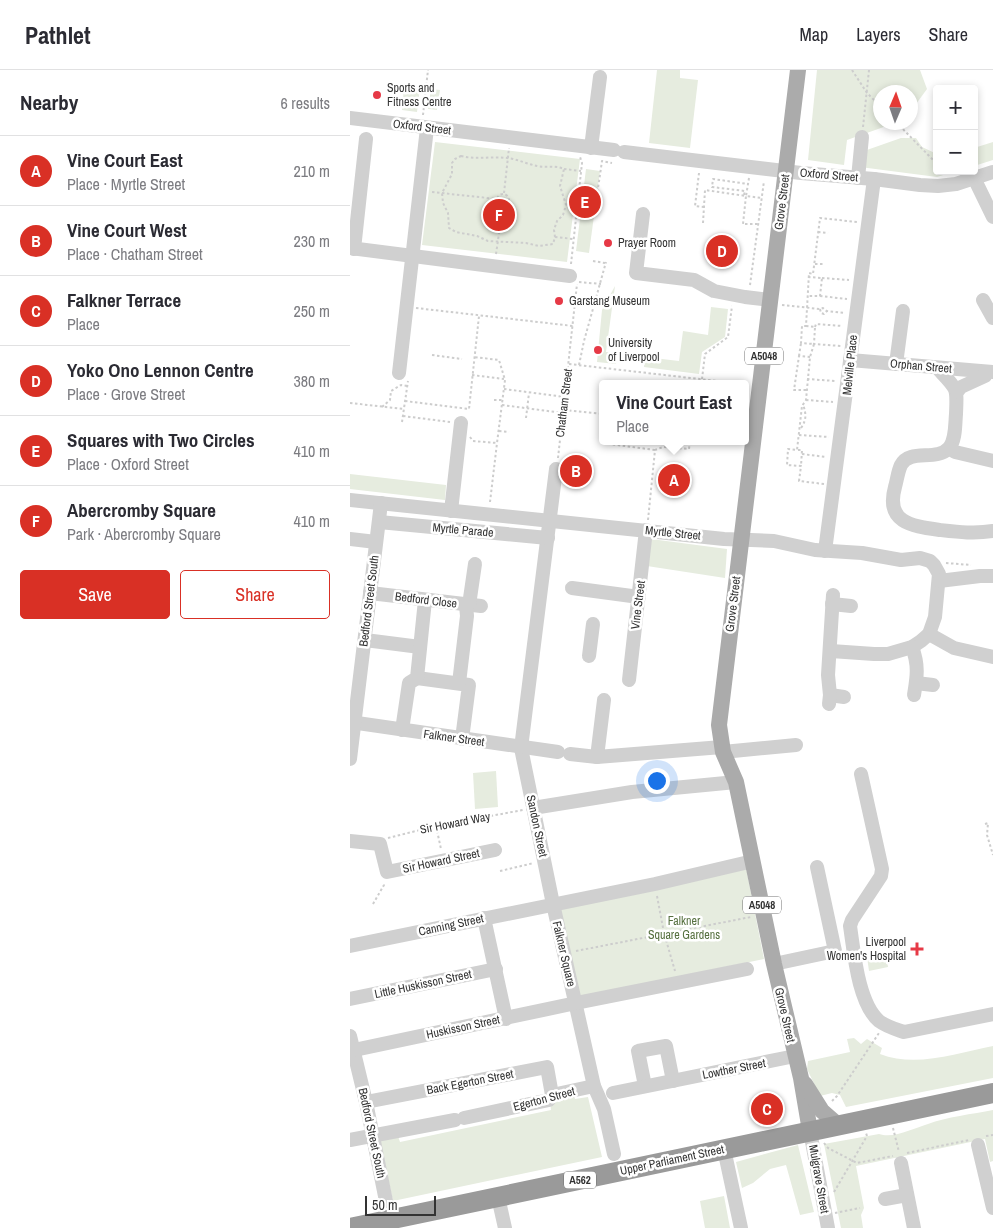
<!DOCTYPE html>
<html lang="en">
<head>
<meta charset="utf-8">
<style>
	body { margin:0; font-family:"Archivo Narrow",sans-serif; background:#f7f7f7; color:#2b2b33 }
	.controls { position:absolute; right:15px; top:15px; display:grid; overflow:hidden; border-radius:5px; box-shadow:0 2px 8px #0003 }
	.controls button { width:45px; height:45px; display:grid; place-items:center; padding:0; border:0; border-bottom:1px solid #e1e1e2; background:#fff; color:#2b2b33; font:25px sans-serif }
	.compass { position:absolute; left:523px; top:15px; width:45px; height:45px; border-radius:50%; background:#fff; box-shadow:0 2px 8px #0003; rotate:2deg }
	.scale { position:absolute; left:15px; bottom:12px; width:71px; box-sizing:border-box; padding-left:5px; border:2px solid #333; border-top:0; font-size:14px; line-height:18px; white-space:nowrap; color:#333; -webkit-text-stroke:4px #fff; paint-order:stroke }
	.you { position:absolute; left:306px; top:710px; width:18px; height:18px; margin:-12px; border:4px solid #fff; border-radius:50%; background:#1a73e8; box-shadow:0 0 0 8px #1a73e833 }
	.badge { display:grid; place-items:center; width:32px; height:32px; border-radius:50%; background:#d93025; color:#fff; font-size:16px; font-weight:700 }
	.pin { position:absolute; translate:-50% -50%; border:2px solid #fff; box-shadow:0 1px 5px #0006 }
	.popup { position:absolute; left:249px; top:310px; width:150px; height:65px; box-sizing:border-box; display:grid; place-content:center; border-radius:5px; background:#fff; filter:drop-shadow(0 1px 4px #0005); font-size:16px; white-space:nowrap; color:#7c7c81 }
	.popup b { font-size:19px; color:#2b2b33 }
	.popup::after { content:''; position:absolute; left:50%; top:100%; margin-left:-10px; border:10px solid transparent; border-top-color:#fff }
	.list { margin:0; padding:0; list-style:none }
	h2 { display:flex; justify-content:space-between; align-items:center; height:65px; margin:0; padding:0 20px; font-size:21px }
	h2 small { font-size:16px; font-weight:400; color:#7c7c81 }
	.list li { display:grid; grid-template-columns:32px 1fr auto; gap:15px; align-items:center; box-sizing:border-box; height:70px; padding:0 20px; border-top:1px solid #e1e1e2 }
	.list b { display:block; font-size:19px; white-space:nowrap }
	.list p { margin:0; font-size:16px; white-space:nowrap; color:#7c7c81 }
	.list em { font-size:16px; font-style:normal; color:#7c7c81 }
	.actions { display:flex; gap:10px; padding:15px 20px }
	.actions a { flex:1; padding:11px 0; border:1px solid #d93025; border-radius:5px; text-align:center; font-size:18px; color:#d93025 }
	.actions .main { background:#d93025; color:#fff }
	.map { position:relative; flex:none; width:643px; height:1158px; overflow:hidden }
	header { display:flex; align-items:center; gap:30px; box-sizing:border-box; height:70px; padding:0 25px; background:#fff; border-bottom:1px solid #e1e1e2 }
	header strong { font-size:24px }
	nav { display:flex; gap:28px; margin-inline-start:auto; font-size:18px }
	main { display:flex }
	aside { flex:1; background:#fff }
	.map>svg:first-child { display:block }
</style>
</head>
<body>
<header>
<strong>Pathlet</strong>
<nav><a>Map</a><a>Layers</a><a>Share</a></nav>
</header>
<main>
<aside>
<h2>Nearby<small>6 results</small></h2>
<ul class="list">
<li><span class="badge">A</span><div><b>Vine Court East</b><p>Place · Myrtle Street</p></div><em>210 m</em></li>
<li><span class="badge">B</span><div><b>Vine Court West</b><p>Place · Chatham Street</p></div><em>230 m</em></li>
<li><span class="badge">C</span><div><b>Falkner Terrace</b><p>Place</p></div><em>250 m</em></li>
<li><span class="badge">D</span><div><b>Yoko Ono Lennon Centre</b><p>Place · Grove Street</p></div><em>380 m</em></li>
<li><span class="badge">E</span><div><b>Squares with Two Circles</b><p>Place · Oxford Street</p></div><em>410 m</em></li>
<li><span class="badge">F</span><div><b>Abercromby Square</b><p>Park · Abercromby Square</p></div><em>410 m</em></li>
</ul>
<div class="actions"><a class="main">Save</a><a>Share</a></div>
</aside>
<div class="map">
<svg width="643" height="1158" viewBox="0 0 643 1158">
	<rect width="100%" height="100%" fill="#fff"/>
	<g fill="#e6ecdf">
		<path d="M307,0H330V8L348,10L340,78L299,73Z"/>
		<path d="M467,0H570L577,19L566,34L563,45L561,46L560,22H530V52L545,53L497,70L494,95L458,90Z"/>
		<path d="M54,17L70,18L67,42L52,40Z"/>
		<path d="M81,19L90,20L87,40L78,39Z"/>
		<path d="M551,68H566L572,77L587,84V101H606L587,107L510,97L514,81Z"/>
		<path d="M85,72L230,89L217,192L72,175Z"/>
		<path d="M643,72V90L624,96V78Z"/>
		<path d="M236,99L250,101L239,183L226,181Z"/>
		<path d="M265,216L256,282L267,283L266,294L247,292L252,240Z"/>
		<path d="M361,237L378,239L375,267L352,282L349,304L294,297L295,287L329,291L333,261L358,265Z"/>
		<path d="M0,404L96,415L95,430L0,419Z"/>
		<path d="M301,469L377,479L375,508L297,496Z"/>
		<path d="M146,701L148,737L125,739L123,703Z"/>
		<path d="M396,798L414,889L229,927L210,837Z"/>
		<path d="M536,883L538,897L519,901L517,887Z"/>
		<path d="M504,968L511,974L517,969L532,978L530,984C566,998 607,983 643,976V1008L496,1037L490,1025L482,1023L470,1026L457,999L458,991L500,982L497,969Z"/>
		<path d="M224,1024L225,1029L238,1027L252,1087L43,1131L30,1070L48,1066L50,1072L201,1040L200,1031Z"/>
		<path d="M643,1040V1091L640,1092L635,1069L506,1096L514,1138L511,1145L513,1158H491L474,1074L529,1064C544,1069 564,1058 578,1054C596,1047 623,1044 643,1040Z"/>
		<path d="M448,1075L464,1142L450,1145L436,1095L420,1099L403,1113L392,1118L386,1092Z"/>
		<path d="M374,1126L380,1158H355L350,1131Z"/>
	</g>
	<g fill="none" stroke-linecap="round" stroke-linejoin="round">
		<g stroke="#cdcdcd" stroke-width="2" stroke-dasharray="2.5 2.5" stroke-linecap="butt">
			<path d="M502,0L517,23L530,36"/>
			<path d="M73,45L78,0"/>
			<path d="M546,52L587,94"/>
			<path d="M513,57L519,0"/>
			<path d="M111,86C126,90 142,86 157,88C167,89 177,94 187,96C197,98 205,95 214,99L210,116L216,135L213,145L207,151L204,160L205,167L203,174L189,176L176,173L138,171L127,166L106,162L99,158L98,143L93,133L92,123L102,104V93L105,89Z"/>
			<path d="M214,99L231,101"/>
			<path d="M349,103L345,136L354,137"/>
			<path d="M399,108L396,126L412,128"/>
			<path d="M230,116L237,117L236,128H239L238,131L246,132"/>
			<path d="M82,122L147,129"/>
			<path d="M154,123L159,78"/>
			<circle cx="153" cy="130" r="6"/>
			<path d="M394,125L395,121L362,117L363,109L398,114"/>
			<path d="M246,132L252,91L262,93"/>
			<path d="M353,153L355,120L396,126L393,154"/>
			<path d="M395,154H408"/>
			<path d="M468,162L478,163"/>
			<path d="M205,167L223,169"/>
			<path d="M146,184L153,136"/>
			<path d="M243,191L255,193"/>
			<path d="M221,194L232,93L230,87"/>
			<path d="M465,194H475"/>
			<path d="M458,207L472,208L470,226H459"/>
			<path d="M472,208L499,210"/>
			<path d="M229,212L251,214"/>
			<path d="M400,215L414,111"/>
			<path d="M470,226L497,229"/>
			<path d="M432,235L470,239L473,238L477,241L495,243"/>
			<path d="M66,238L223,256"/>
			<path d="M470,239L471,243L474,244L477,241"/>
			<path d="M456,256L465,257L464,274L491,276"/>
			<path d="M465,257L466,254L492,256"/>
			<path d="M82,285L112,289"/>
			<path d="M449,286L451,273"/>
			<path d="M219,294L393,314"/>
			<path d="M229,295L234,271L256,192"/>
			<path d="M122,305L154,309"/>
			<path d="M352,309L355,284L378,267L382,236"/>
			<path d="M457,309L485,311"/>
			<path d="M154,319L215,327"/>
			<path d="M456,320H444L449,286L460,287"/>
			<path d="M144,330H153"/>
			<path d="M456,330L483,332"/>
			<path d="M55,331L119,339L129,246"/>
			<path d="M0,333L54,339"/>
			<path d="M152,335L213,343"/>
			<path d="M32,337L40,330L41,321L51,315L57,316"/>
			<path d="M214,340L253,344"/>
			<path d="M53,346L100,352"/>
			<path d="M176,348L179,323"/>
			<path d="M52,352L58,311"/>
			<path d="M451,358C457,349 456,344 453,334"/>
			<path d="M149,361L159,362"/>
			<path d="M449,365L479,367"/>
			<path d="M120,367L123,371L147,373L155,310L149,290L124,287"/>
			<path d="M253,369L252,373L305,380"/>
			<path d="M448,380H452L451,396"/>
			<path d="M452,384L476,387"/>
			<path d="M208,388L227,214"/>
			<path d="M474,414L449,411L451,396L437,395L438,379L447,380L452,336L456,330L460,287L464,274L451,273L452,256H456L459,203L463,204L470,148L507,152"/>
			<path d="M140,432L147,373"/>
			<path d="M298,450L305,380L313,377L339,379L340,371"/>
			<path d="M596,493L621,495"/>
			<path d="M635,754L638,753L637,765L643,785"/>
			<path d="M86,756L91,779"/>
			<path d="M38,768L86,756L173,740"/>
			<path d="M150,801L184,793"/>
			<path d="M307,826L314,863L325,901"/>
			<path d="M23,834L34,815V813"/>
			<path d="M226,881L401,847"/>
			<path d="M482,1031L487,1026L529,963"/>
			<path d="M543,1058L549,1082"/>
			<path d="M636,1066L643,1065"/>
			<path d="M474,1073L478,1078L507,1093L543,1086"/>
			<path d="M557,1083L619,1070"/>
			<path d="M484,1122L517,1066L516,1063"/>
			<path d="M485,1143L510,1138"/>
		</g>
		<g stroke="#d0d0d0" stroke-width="14">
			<path d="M0,48L264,80"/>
			<path d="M241,78L250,7"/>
			<path d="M274,82L451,103L524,109L570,115L588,116L606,114L643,102"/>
			<path d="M508,108L512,67"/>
			<path d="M624,108L643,147"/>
			<path d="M293,144L286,203L344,210L364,221L395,227L420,230"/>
			<path d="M0,178L220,206"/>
			<path d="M4,179L16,69"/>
			<path d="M633,230L643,248"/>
			<path d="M500,290L643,302"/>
			<path d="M546,294L553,241"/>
			<path d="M590,298V301C608,320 607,318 606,344C605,354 606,370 599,378C586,392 560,378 551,395C548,401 547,410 545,417C535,453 562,456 590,460C608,462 625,464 643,461"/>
			<path d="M49,303L77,58"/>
			<path d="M607,322L611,317L635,306V302"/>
			<path d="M599,378L605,382L643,391"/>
			<path d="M206,399L171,678L203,834L244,1016L254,1039L264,1084"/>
			<path d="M0,430L374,469L424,471L465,480L512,483L551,490L570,488L580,491L584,495L589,504L585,547L579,564L571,571L562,577L538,584H524L481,581"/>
			<path d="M101,441L111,353"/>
			<path d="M29,452L198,468"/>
			<path d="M0,469L26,472"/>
			<path d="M475,481L524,109"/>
			<path d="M589,511L630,506H643"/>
			<path d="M222,518L289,527"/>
			<path d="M20,523L131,536"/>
			<path d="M482,534L501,536"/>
			<path d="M119,535L125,494"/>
			<path d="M579,564L604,578L643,587"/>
			<path d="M15,570L70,577"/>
			<path d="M562,577C569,595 567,607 564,625"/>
			<path d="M239,586L243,554"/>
			<path d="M67,608L119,615L112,669"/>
			<path d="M279,610L296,460"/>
			<path d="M109,613L117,546L116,535"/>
			<path d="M566,613L583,615"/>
			<path d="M480,625L494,627"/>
			<path d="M479,634L480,625L478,605L483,525"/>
			<path d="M0,652L208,682"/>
			<path d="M52,660L59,613L67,608L75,530"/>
			<path d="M373,682L446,675"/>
			<path d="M220,684L247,687L372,677"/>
			<path d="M247,687L254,630"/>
			<path d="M0,689L31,433"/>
			<path d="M511,704L532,799L531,806L502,850L500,856C504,882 508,933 529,951C537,957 545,959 554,962L643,944"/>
			<path d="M183,738L282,722L386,712"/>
			<path d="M0,771L30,774L37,802L145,780"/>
			<path d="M134,848L156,949"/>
			<path d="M0,876L305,814L403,791"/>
			<path d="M424,894L485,881L467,797"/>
			<path d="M0,929L146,899"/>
			<path d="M0,966L16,1032L36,1131"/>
			<path d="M0,981L226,933L397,899"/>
			<path d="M295,1016L288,981L316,976L323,1011"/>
			<path d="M263,1023L445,986"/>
			<path d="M16,1032L197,997L202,1025"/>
			<path d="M114,1048L199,1030L202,1025L244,1016"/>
			<path d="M460,1061L478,1158"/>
			<path d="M0,1070L105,1050"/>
			<path d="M628,1075L643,1138"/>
			<path d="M374,1079L391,1158"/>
			<path d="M551,1093L564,1158"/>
			<path d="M148,1127L155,1158"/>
			<path d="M535,1129L557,1125"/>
		</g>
		<g stroke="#ababab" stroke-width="16">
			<path d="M448,0L369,655L373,682L386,712L424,894L451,1008L460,1061"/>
			<path d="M455,1014L472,1041L488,1055"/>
		</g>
		<path stroke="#9a9a9a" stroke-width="20" d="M0,1158L643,1023"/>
	</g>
	<g fill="#e63946" stroke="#fff" stroke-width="2">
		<circle cx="27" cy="25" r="5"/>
		<circle cx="258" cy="173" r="5"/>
		<circle cx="209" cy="231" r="5"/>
		<circle cx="248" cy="280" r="5"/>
		<path d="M564.5 871.5h5v5h5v5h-5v5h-5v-5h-5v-5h5z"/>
	</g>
	<g text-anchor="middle" stroke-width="5" stroke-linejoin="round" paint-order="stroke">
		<g fill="#fff" stroke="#707070" stroke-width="1">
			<rect x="395" y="277.5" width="38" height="17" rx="4"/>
			<rect x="393" y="826.5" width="38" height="17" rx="4"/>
			<rect x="214" y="1101.5" width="32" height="17" rx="4"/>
		</g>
		<g font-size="11" font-weight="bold" fill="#333">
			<text x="414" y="290">A5048</text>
			<text x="412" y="839">A5048</text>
			<text x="230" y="1114">A562</text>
		</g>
		<g font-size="12" fill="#333" stroke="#fff" text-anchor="start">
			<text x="37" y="22">Sports and<tspan x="37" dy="14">Fitness Centre</tspan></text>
			<text x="268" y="177">Prayer Room</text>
			<text x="219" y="235">Garstang Museum</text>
			<text x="258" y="277">University<tspan x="258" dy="14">of Liverpool</tspan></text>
			<text x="556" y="876" text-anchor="end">Liverpool<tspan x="556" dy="14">Women's Hospital</tspan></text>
		</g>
		<g font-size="12" fill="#333" stroke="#fff">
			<text transform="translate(72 57) rotate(7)" y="4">Oxford Street</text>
			<text transform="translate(479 105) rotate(5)" y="4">Oxford Street</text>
			<text transform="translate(432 132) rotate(-83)" y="4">Grove Street</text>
			<text transform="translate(500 295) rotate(-84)" y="4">Melville Place</text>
			<text transform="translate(571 296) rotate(5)" y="4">Orphan Street</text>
			<text transform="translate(214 333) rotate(-83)" y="4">Chatham Street</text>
			<text transform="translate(113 460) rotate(5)" y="4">Myrtle Parade</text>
			<text transform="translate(323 463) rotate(6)" y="4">Myrtle Street</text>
			<text transform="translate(76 530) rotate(7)" y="4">Bedford Close</text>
			<text transform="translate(19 531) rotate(-83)" y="4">Bedford Street South</text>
			<text transform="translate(383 534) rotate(-83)" y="4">Grove Street</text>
			<text transform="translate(288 535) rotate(-83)" y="4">Vine Street</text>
			<text transform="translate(104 668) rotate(8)" y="4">Falkner Street</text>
			<text transform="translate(105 753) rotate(-11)" y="4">Sir Howard Way</text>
			<text transform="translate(187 756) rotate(78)" y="4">Sandon Street</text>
			<text transform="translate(91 791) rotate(-12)" y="4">Sir Howard Street</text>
			<text transform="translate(101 855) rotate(-12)" y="4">Canning Street</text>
			<text transform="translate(214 884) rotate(77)" y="4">Falkner Square</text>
			<text transform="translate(73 914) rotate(-12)" y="4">Little Huskisson Street</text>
			<text transform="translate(435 945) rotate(77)" y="4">Grove Street</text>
			<text transform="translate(113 957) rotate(-12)" y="4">Huskisson Street</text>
			<text transform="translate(384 999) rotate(-11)" y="4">Lowther Street</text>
			<text transform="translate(120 1012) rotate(-11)" y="4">Back Egerton Street</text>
			<text transform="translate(194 1029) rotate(-15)" y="4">Egerton Street</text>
			<text transform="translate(22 1063) rotate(78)" y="4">Bedford Street South</text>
			<text transform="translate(322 1090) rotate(-12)" y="4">Upper Parliament Street</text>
			<text transform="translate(469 1109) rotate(80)" y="4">Mulgrave Street</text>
		</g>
		<g font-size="12" fill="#56703f" stroke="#fff">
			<text x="334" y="855">Falkner<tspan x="334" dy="14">Square Gardens</tspan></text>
		</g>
	</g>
</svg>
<div class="controls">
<button>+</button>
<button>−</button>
</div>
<svg class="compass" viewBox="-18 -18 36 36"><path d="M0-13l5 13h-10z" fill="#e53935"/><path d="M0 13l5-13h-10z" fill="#7c7c81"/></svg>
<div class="scale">50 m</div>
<div class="you"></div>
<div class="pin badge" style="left:324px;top:410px">A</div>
<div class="popup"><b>Vine Court East</b>Place</div>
<div class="pin badge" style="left:226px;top:401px">B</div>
<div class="pin badge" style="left:417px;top:1039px">C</div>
<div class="pin badge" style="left:372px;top:181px">D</div>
<div class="pin badge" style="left:235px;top:132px">E</div>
<div class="pin badge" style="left:149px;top:145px">F</div>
</div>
</main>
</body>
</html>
